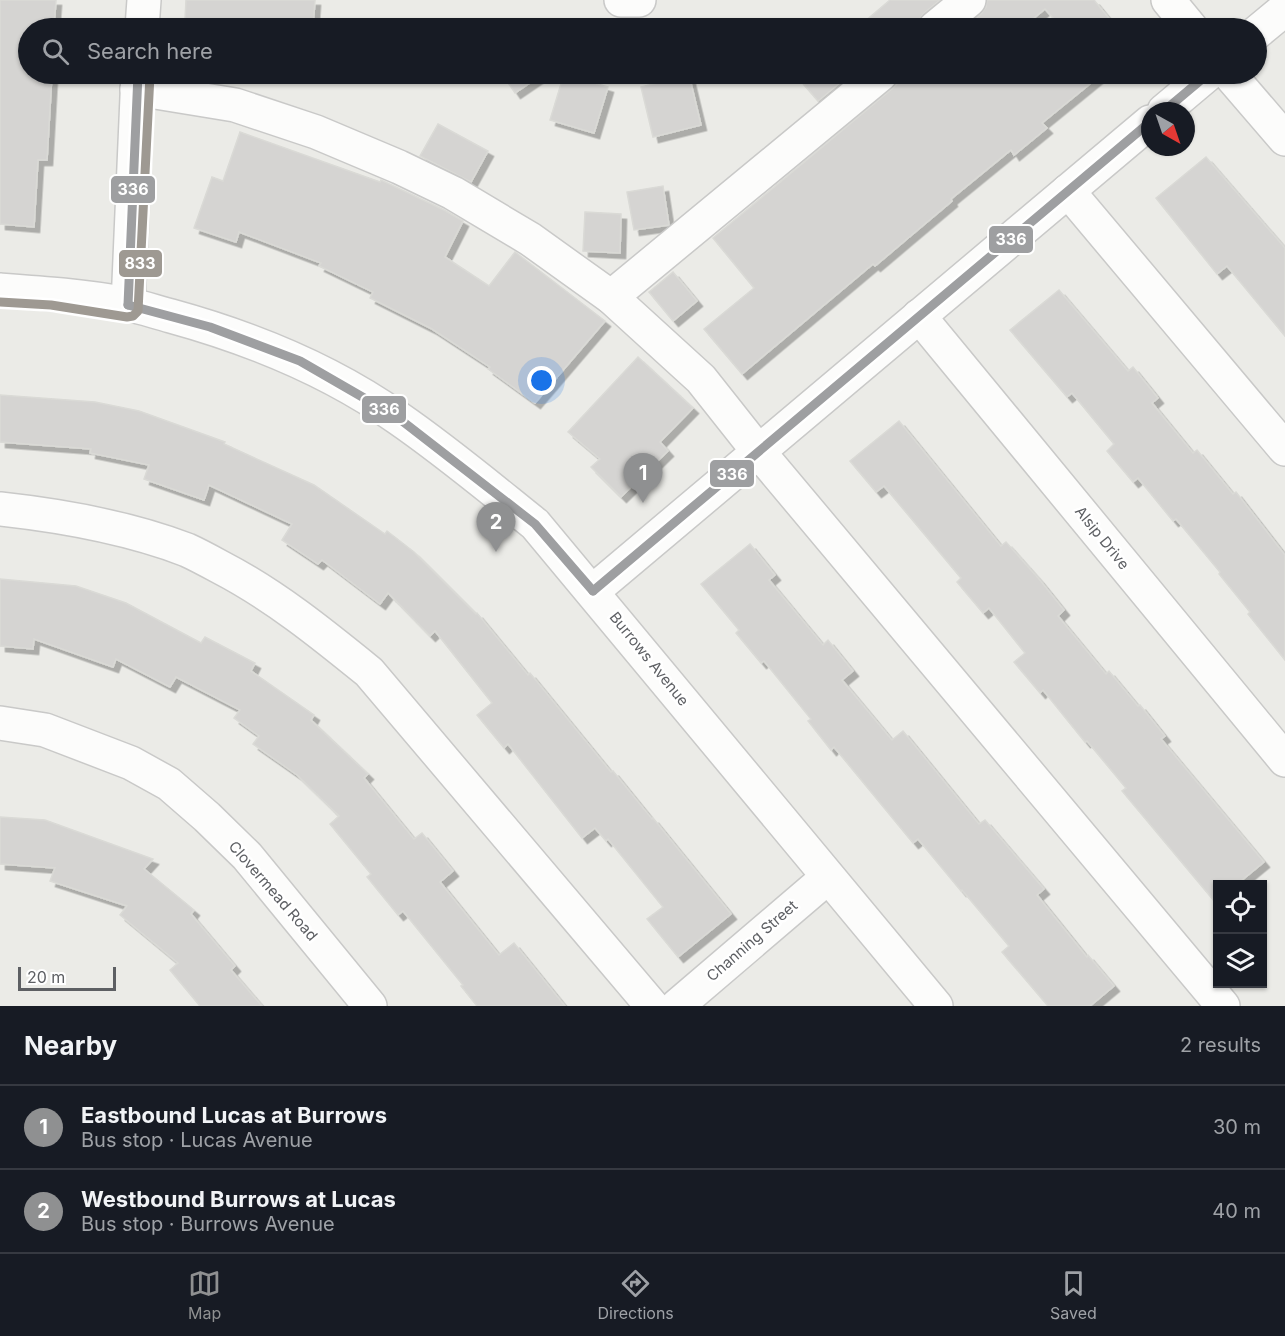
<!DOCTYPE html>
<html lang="en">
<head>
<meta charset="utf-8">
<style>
	body { margin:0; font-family:Inter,sans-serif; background:#20242c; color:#f1f3f6 }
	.controls { position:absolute; right:18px; bottom:18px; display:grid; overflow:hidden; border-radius:0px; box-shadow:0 2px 4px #0004 }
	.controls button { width:54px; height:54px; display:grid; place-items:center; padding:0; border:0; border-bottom:2px solid #363941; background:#171b24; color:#f1f3f6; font:30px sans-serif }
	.compass { position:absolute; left:1141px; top:102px; width:54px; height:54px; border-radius:50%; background:#171b24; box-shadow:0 2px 4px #0004; rotate:140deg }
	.scale { position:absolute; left:18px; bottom:15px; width:98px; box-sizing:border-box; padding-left:6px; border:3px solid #5d5f63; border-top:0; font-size:16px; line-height:21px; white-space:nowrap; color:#5d5f63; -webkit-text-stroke:4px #fff; paint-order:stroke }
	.you { position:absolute; left:542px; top:381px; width:21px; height:21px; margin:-15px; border:4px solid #fff; border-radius:50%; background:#1a73e8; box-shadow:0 0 0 9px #1a73e833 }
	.badge { display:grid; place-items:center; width:39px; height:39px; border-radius:50%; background:#8f9091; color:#fff; font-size:20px; font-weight:700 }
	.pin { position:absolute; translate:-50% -50px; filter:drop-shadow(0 2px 3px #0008) }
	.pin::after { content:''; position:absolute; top:32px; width:21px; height:18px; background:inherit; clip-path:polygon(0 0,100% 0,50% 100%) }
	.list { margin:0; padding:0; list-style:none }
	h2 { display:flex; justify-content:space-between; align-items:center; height:78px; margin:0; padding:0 24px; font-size:26px }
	h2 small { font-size:20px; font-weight:400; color:#9ea1a6 }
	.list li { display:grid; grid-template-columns:39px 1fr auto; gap:18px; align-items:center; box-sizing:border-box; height:84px; padding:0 24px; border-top:2px solid #363941 }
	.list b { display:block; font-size:22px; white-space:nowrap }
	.list p { margin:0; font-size:20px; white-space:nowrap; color:#9ea1a6 }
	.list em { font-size:20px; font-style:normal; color:#9ea1a6 }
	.icon { flex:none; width:33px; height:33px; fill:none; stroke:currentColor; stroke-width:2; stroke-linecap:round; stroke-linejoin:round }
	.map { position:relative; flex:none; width:1285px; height:1006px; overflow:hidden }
	.search { position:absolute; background:#171b24; box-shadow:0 2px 4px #0004; left:18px; right:18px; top:18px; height:66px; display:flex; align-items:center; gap:15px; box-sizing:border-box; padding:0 21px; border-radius:33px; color:#9ea1a6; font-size:22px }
	.sheet { height:246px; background:#171b24 }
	nav { display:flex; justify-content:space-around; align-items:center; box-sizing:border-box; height:84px; border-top:2px solid #363941; background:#171b24; font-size:16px; color:#9ea1a6 }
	nav a { display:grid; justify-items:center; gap:3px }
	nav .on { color:#8f9091 }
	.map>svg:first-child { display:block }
</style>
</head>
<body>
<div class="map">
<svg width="1285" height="1006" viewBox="0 0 1285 1006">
	<defs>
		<filter id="shadow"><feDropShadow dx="5.5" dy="5.5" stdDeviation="0" flood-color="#0004"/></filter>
	</defs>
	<rect width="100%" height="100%" fill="#ebebe7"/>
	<g fill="#d5d4d2" stroke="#dadad6" stroke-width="1.5" filter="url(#shadow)">
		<path d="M0,0H56L54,27H61L28,28V74H52L47,160H38L34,227L0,224Z"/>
		<path d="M186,0H315L313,28L185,19Z"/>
		<path d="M890,0H940L923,14L918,21L917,28H857Z"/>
		<path d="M987,0H1094L1117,28H1062L1045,9L1022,28H964L981,14L986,7Z"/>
		<path d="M502,74H543L515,93Z"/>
		<path d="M564,74L608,87L594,133L550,120Z"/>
		<path d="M805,74H842L846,78L818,101L799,79Z"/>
		<path d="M907,74H1102L1042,123L1047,128L1014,155L1011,150L951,199L952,201L907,239L875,266L873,264L742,374L704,329L754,288L713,238L893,88Z"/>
		<path d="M689,75L701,125L653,137L641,87Z"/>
		<path d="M438,124L488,151L471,182L420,156Z"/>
		<path d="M240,132L380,182L381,180L444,210L463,221L445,257L489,286L515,252L605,321L535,403L488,369L490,367L432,329L370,298L373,292L319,266L321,263L239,232L236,242L194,228L212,177L223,181Z"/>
		<path d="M1206,157L1285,248V336L1227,266L1217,274L1156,198Z"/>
		<path d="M663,186L669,225L634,230L627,192Z"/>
		<path d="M585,212L621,214L620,253L583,251Z"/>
		<path d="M673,272L697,301L673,321L649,292Z"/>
		<path d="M1059,290L1128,371L1133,367L1158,398L1152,403L1193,453L1197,450L1233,494L1236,492L1285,555V660L1248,614L1250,612L1219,574L1220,572L1176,519L1173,521L1138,478L1133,482L1107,451L1114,444L1072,393L1067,397L1010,330Z"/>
		<path d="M638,357L693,408L660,442L668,451L621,497L591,467L600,459L568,432Z"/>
		<path d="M0,395L95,402L139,411L225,442L224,444L314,485L385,534L387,531L414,552L476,614L477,613L528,675L530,673L611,772L613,771L652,819L653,818L731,914L678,957L647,919L663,907L608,839L606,841L595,828L582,838L508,744L504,748L477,715L492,703L435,631L430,636L388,593L380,604L322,560L318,564L282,540L292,524L209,485L204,500L144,479L149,465L90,453L91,449L0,442Z"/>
		<path d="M899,421L1001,546L1006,542L1039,579L1064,610L1058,616L1106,674L1109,671L1138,706L1140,705L1165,736L1161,739L1264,862L1236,885H1218V900L1215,902L1122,791L1126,788L1087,741L1085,742L1043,690L1040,693L1014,662L1025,653L989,608L983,613L957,582L961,578L884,486L876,492L850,461Z"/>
		<path d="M750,544L775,575L769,580L823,645L828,640L853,671L842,680L892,740L903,731L979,824L985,820L1044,889L1037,895L1087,957L1088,955L1114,986L1090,1006H1048L1002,952L1009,946L962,890L961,891L918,839L913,843L834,747L831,750L808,721L811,719L764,661L761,663L736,633L739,630L701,584Z"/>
		<path d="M0,579L76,586L126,603L201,643L205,637L255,663L251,671L314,715L311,720L368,774L364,778L414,839L422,833L453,871L440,882L499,955L514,943L565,1006H477L461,986L463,985L403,911L398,915L367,877L371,874L330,824L339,816L297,775L253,744L259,736L234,718L240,710L176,677L170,687L116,659L113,667L34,639L33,649L0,646Z"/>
		<path d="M0,817L45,820L153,859L144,869L194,910L191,914L235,966L231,970L262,1006H200L170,970L178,963L120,915L127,906L50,881L55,868L0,864Z"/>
	</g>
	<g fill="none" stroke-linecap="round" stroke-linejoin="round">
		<g stroke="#c9c9c8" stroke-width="36">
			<g id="minor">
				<path d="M621,0H639"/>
				<path d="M1168,0L1191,28"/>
				<path d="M142,28L144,0"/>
				<path d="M935,28L969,0"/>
				<path d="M1256,33L1285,9"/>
				<path d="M1229,74L1285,139"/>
				<path d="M137,89L235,105L316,132L399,167L453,193L530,239L611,297L701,379L758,451L1223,1006"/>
				<path d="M1164,111L1208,74"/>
				<path d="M1068,191L1285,449"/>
				<path d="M0,290C42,293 85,296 127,304C141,307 156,312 171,316C251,338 330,370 398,418C446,451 490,488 535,524L936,1006"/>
				<path d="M611,297L881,74"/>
				<path d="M128,305L138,74"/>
				<path d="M919,316L1285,760"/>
				<path d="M0,509C64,516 127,527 187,550C198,555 209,561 220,567C274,595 321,633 369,672L652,1006"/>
				<path d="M593,591L1150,122"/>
				<path d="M0,723L45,730L131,763L169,784L207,817L247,856L370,1006"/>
				<path d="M677,1006L828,877"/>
			</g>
		</g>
		<use href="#minor" stroke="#fcfcfb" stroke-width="33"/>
		<g stroke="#fff" stroke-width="14">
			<g id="bus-1">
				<path d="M1164,111L1208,74"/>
				<path d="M128,305L210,327L300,361L397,417L535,524L593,591"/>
				<path d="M128,305L138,74"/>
				<path d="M593,591L1150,122"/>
			</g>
		</g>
		<g stroke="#fff" stroke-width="14">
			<path id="bus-2" d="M0,302L51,305L127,317L133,316L138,311L150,75"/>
		</g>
		<use href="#bus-1" stroke="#9e9fa1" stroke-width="9"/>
		<use href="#bus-2" stroke="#9e9992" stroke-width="9"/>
	</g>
	<g text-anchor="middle" stroke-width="5" stroke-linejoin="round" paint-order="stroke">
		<g font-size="15" fill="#5d5f63" stroke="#fff">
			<text transform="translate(1102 538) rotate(51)" y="5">Alsip Drive</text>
			<text transform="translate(649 659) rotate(51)" y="5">Burrows Avenue</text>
			<text transform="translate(273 891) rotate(49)" y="5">Clovermead Road</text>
			<text transform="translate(752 941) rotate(-41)" y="5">Channing Street</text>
		</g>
	</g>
	<g stroke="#fff" stroke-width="2">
		<rect x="110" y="175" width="46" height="29" rx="6" fill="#9e9fa1"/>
		<rect x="988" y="225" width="46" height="29" rx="6" fill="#9e9fa1"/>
		<rect x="118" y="249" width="45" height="29" rx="6" fill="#9e9992"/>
		<rect x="361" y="395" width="46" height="29" rx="6" fill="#9e9fa1"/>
		<rect x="709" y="459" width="46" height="29" rx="6" fill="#9e9fa1"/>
	</g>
	<g font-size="16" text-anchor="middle" font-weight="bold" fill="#fff">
		<text x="133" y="195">336</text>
		<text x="1011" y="245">336</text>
		<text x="140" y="269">833</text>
		<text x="384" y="415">336</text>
		<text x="732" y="480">336</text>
	</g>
</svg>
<div class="controls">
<button><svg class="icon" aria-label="locate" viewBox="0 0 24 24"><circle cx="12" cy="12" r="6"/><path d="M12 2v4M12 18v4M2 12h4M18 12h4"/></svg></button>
<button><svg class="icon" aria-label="layers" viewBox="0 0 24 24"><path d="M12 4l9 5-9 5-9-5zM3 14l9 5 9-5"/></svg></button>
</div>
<svg class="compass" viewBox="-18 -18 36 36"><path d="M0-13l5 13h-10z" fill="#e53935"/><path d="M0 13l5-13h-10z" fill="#9ea1a6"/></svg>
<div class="scale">20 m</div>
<div class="you"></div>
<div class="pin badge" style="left:643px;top:503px">1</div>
<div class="pin badge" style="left:496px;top:552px">2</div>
<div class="search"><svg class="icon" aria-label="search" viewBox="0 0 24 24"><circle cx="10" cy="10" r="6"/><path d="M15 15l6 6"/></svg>Search here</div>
</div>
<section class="sheet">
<h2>Nearby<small>2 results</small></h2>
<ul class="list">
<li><span class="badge">1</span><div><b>Eastbound Lucas at Burrows</b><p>Bus stop · Lucas Avenue</p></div><em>30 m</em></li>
<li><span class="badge">2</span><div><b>Westbound Burrows at Lucas</b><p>Bus stop · Burrows Avenue</p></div><em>40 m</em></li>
</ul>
</section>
<nav>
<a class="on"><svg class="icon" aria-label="map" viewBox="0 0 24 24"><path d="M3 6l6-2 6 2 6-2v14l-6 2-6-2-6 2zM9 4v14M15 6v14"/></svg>Map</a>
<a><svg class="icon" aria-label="directions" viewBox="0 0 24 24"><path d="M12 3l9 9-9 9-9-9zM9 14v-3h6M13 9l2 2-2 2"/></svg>Directions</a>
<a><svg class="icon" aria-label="saved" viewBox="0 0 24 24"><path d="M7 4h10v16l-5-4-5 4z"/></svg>Saved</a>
</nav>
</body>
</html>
